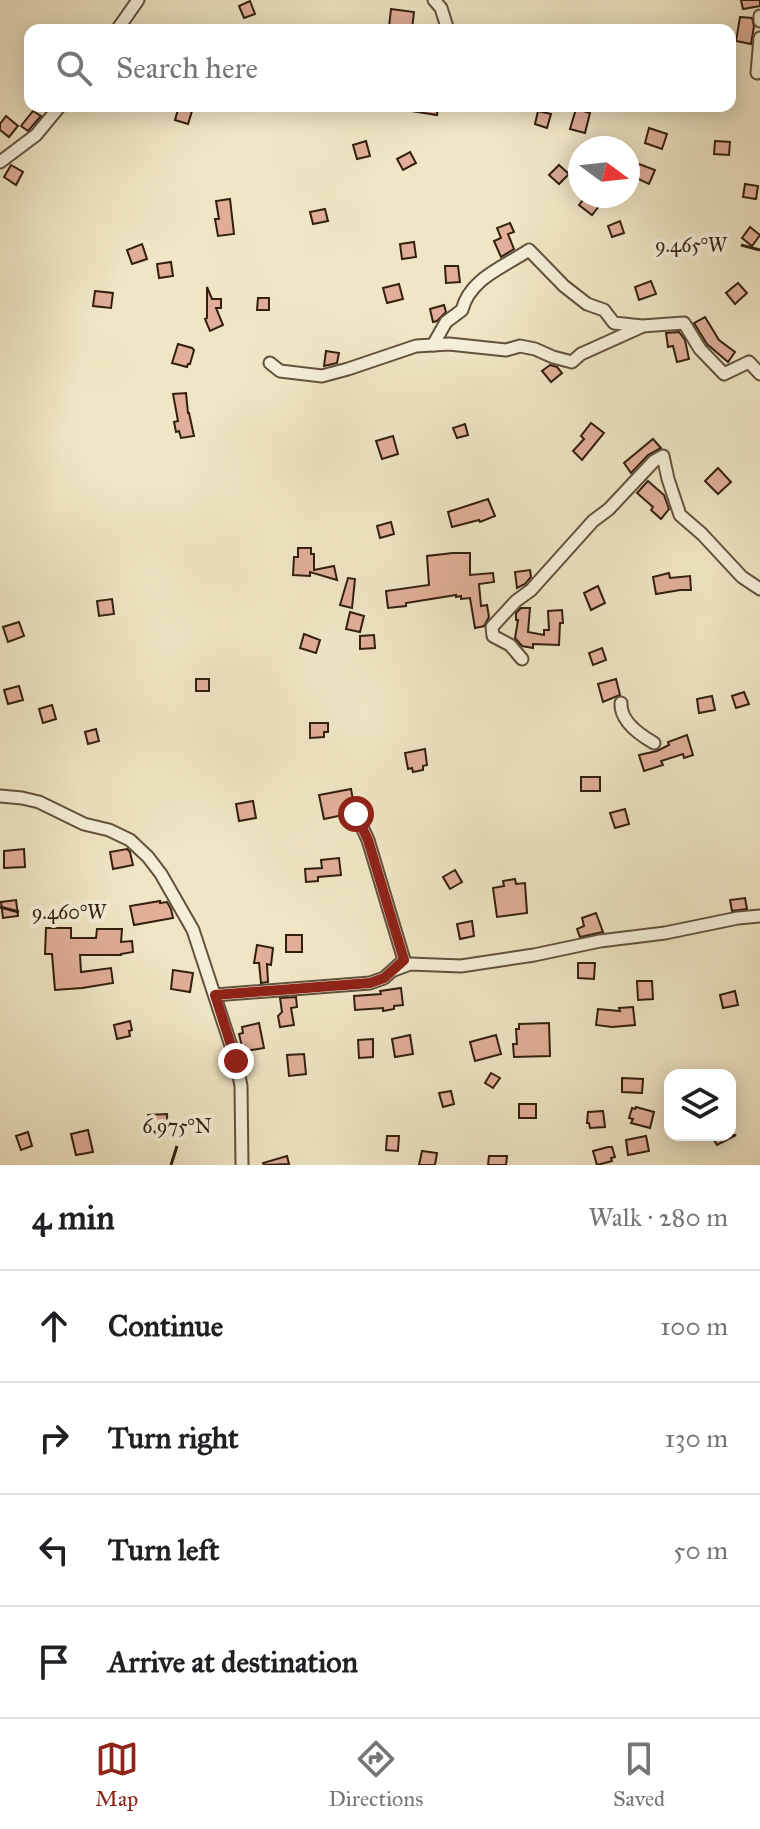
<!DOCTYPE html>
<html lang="en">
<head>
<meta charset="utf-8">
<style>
	body { margin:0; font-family:"IM FELL Great Primer",serif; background:#f6f6f6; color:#202124 }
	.controls { position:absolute; right:24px; bottom:24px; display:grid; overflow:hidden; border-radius:16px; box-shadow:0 4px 20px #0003 }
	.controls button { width:72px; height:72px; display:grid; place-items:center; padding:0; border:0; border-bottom:2px solid #e0e0e0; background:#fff; color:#202124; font:40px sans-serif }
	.compass { position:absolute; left:568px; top:136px; width:72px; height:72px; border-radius:50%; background:#fff; box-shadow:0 4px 20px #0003; rotate:105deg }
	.stop { position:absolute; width:24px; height:24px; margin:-18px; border:6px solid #8f2418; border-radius:50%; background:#fff }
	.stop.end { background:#8f2418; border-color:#fff; box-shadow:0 2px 8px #0008 }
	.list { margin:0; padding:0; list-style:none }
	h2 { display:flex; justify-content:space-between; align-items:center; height:104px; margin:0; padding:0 32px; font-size:34px }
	h2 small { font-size:26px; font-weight:400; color:#757577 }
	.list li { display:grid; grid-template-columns:52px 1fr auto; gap:24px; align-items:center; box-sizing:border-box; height:112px; padding:0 32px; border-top:2px solid #e0e0e0 }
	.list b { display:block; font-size:30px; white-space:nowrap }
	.list em { font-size:26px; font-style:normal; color:#757577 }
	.icon { flex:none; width:44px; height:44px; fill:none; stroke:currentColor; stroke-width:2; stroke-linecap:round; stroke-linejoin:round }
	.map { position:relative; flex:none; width:760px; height:1165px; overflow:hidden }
	.search { position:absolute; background:#fff; box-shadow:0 4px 20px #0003; left:24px; right:24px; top:24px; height:88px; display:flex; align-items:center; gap:20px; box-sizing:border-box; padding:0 28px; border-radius:16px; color:#757577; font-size:30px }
	.sheet { height:552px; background:#fff }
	nav { display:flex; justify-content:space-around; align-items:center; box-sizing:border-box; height:112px; border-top:2px solid #e0e0e0; background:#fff; font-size:22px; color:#757577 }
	nav a { display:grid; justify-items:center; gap:4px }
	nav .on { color:#8f2418 }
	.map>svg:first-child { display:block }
</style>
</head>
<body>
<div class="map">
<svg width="760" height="1165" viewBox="0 0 760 1165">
	<rect width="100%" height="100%" fill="#f0e6c5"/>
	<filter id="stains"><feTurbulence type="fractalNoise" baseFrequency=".0025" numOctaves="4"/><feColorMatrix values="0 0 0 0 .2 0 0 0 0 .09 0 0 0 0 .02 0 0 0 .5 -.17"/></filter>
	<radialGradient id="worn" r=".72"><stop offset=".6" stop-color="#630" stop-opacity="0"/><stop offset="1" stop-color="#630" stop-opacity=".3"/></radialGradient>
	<g fill="#e1af99" stroke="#331f0e" stroke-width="2">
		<path d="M741,0H760V6L743,9Z"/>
		<path d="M250,1L255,14L244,18L239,6Z"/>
		<path d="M391,9L414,12L412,29L389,27Z"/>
		<path d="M740,17L752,18L754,26L751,44L736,41Z"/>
		<path d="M179,106L192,111L188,124L175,120Z"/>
		<path d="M412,106H438L437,115L411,111Z"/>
		<path d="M576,109L590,113L585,133L570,129Z"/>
		<path d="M33,111L41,116L28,131L21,126Z"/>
		<path d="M538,111L551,114L547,128L535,124Z"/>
		<path d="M6,116L18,126L9,137L0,130V124Z"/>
		<path d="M649,128L667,134L662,149L645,143Z"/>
		<path d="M366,141L370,156L357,159L353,145Z"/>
		<path d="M715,141L730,142L729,155L714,154Z"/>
		<path d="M410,152L416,163L403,170L397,159Z"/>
		<path d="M639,164L655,170L649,184L634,177Z"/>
		<path d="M11,165L23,172L16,185L4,177Z"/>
		<path d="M559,165L569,174L559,184L549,175Z"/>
		<path d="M745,184L758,186L756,199L743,197Z"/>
		<path d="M586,196H597L603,201L592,215L579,205Z"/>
		<path d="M230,199L234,234L218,236L215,219H219L216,201Z"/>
		<path d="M325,209L328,221L313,224L310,212Z"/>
		<path d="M620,221L624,233L612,237L608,226Z"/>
		<path d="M510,223L514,232L508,234L514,249L501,257L494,241L501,238L497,228Z"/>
		<path d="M750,227L760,235L752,246L742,238Z"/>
		<path d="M414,242L416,257L402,259L400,244Z"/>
		<path d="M142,244L147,259L132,264L127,250Z"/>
		<path d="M171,262L173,276L159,278L157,264Z"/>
		<path d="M445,266H458L460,282L446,283Z"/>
		<path d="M651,281L656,294L639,300L635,287Z"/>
		<path d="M738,283L747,293L735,304L726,293Z"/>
		<path d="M399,284L403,299L387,303L383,288Z"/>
		<path d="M207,287L212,299H221V308H216L223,325L210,331L205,319L207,318Z"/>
		<path d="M95,291L113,293L111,308L93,306Z"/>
		<path d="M258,298H269V310H257Z"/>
		<path d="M444,305L446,312L437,321L433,322L430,309Z"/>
		<path d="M705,317L719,340L735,352L728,362L707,344L694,323Z"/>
		<path d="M679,332L685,340L689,359L677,362L673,346L668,347L666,333Z"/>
		<path d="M178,344L192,348L194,350L190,364H188L187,367L172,363Z"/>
		<path d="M326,351L339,353L337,363L324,366Z"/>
		<path d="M550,365L557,367L562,373L551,382L542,371Z"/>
		<path d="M186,393L188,413H189L194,436L181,438L179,431L176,432L174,422L178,421L173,394Z"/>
		<path d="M591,423L604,433L582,460L573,451L584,439L581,436Z"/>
		<path d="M465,424L468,435L457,438L453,428Z"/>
		<path d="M393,436L398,454L382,459L376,441Z"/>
		<path d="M653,439L661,448L648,455L631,473L624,463Z"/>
		<path d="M718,468L731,482L718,494L705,481Z"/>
		<path d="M648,481L664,495L669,509L661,519L651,510L653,507L637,493Z"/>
		<path d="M488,499L495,516L480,522L479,520L452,527L448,512Z"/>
		<path d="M391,522L394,534L380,538L377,526Z"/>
		<path d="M298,548H311V554H314V570L334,566L337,580L310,572V576L293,575L294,557H298Z"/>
		<path d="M453,553H470V575L493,573L494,582L479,584L481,606L487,605L489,617L484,626L475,628L470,598L461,599V596L456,597V595L406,603V606L388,608L386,591L429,585L427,556Z"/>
		<path d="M530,570L531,577L525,584L517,588L515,572Z"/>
		<path d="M669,573L670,578L690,576L691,590H680L656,594L653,577Z"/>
		<path d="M348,578L355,579L352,608L340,605Z"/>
		<path d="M598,586L605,603L591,610L584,593Z"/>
		<path d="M112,599L114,614L99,616L97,601Z"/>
		<path d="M521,608H530L528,632L544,635V630H549L548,611L562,610L563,623H560L559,645L533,644V648L522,646L515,638L518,620H516V613Z"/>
		<path d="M350,612L364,616L360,632L346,629Z"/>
		<path d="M19,622L24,636L8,642L3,627Z"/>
		<path d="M304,634L320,640L316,653L300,648Z"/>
		<path d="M374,635L375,648L360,649V636Z"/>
		<path d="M602,648L606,660L593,665L589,653Z"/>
		<rect x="196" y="679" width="13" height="12"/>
		<path d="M616,679L620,695L603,702L598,684Z"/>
		<path d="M19,686L23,700L8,704L4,690Z"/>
		<path d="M744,692L749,704L736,708L732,696Z"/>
		<path d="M712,696L715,710L699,713L697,699Z"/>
		<path d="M52,705L56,719L43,723L39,709Z"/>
		<path d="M310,723H328V732H324V737L310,738Z"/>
		<path d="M96,729L99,741L88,744L85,732Z"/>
		<path d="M687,735L693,755L684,758L683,754L661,761L663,765L644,771L639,755L657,751L669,745L668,742Z"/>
		<path d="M425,749L427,765L423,766V770L413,772L412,768L408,769L405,753Z"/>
		<rect x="581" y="777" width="19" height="14"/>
		<path d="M351,789L353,800L348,801L350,809L348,814L324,819L319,795Z"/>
		<path d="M253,801L256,818L239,821L236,804Z"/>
		<path d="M625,809L629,824L615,828L610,813Z"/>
		<path d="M24,849L25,867L4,868V851Z"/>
		<path d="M127,849L130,852L133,865L113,869L110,852Z"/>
		<path d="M339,858L341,875L318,877V881L306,882L305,869L322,868L321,860Z"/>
		<path d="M455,870L462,882L450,889L443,877Z"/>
		<path d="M515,879L516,884L525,883L527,913L497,917L493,888L504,886L503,881Z"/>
		<path d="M745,898L747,909L732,911L730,900Z"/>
		<path d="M16,900L18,916L3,918L1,902Z"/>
		<path d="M160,901V903L167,902L171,909L173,918L134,925L130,906Z"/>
		<path d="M596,913L603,932L580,937L577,929L584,926L582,918Z"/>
		<path d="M472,921L474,936L460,939L457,924Z"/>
		<path d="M46,928H71V938H96L97,929H122L121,942L132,941L133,952L121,954V955H80L81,972L111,968L113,983L82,988L55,990L52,954H45Z"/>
		<rect x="286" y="935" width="16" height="17"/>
		<path d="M257,945L273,948L271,965L267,964L268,982L261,983L259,963H254Z"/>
		<path d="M578,963H595L594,979L578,978Z"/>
		<path d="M173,970L193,973L190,992L171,989Z"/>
		<path d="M637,981H652L653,999L638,1000Z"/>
		<path d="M401,988L403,1005L394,1006V1009L383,1011V1008L355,1010L354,996L381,994L380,991Z"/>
		<path d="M735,991L738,1005L723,1008L720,995Z"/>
		<path d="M296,997L297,1007L291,1008L294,1025L280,1027L278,1016L282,1012L280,998Z"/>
		<path d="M633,1007L635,1025L612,1027L596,1025L598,1009L620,1011L619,1008Z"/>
		<path d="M130,1021L132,1030L129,1031L130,1036L117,1039L114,1025Z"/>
		<path d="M259,1023L264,1048L246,1051L245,1046L242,1047L239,1034L243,1033L242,1027Z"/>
		<path d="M549,1023L550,1056L514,1057L513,1044H517L516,1029H519V1024Z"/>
		<path d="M410,1035L413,1054L395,1057L392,1039Z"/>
		<path d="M496,1035L501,1054L475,1061L470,1042Z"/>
		<path d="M373,1039V1057L359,1058L358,1040Z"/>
		<path d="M304,1054L306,1074L289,1076L287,1055Z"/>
		<path d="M491,1073L500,1078L493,1088L485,1083Z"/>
		<path d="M622,1078L643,1079L642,1093L622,1092Z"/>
		<path d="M451,1091L454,1104L443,1107L439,1093Z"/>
		<rect x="519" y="1104" width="17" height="14"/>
		<path d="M636,1107L654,1112L650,1128L631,1123L633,1119L629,1118L632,1108L635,1109Z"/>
		<path d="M603,1111L605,1127L590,1128L589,1123H587L588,1112Z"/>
		<path d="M167,1114L168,1134L148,1135V1115Z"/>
		<path d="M88,1130L93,1152L76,1155L71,1134Z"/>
		<path d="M28,1132L32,1146L21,1150L16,1136Z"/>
		<path d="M711,1135H736L717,1145Z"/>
		<path d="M387,1136H399L398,1151L386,1150Z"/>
		<path d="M646,1136L649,1151L628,1155L626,1140Z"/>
		<path d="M608,1147H612L615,1157L611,1158L612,1161L597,1165L593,1151Z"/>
		<path d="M422,1151L437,1153L435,1165H419Z"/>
		<path d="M287,1156L289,1164L264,1165L263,1163Z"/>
		<path d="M489,1156H507L506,1165H488Z"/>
	</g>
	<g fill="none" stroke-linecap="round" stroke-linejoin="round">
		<g stroke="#62513c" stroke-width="15">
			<g id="minor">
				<path d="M434,0L441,8L448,30"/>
				<path d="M760,16V21"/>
				<path d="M117,30L138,0"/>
				<path d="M757,73L760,38"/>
				<path d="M0,162L36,135L60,106"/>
				<path d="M433,345L449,344L506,350L520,346L535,349L553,357L572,362L581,354L641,327"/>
				<path d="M270,363L280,371L322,376L348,369L416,346L433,345L446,322L462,310C470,278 504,267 529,250L564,286L587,304L604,310L614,323L642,326L684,323L700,349L724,374L749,362L760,374"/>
				<path d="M522,659L510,645L493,636L492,627L516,601L531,590L593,521L609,509L654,461L663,456L668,479L680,515L702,534L742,577L760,589"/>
				<path d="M621,703C620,721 640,735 654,743"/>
				<path d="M0,796L22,798L39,802L84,824L109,830L130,840L148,857L161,874L193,930L236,1061L241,1086L242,1165"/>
				<path d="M394,970L410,964L461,966L534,955L600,941L665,933L738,918L760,916"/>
				<path d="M215,995L370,983L384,978L404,960L368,840L356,814"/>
			</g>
		</g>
		<use href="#minor" stroke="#f5efd9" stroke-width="11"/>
	</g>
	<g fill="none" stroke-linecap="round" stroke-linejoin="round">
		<path stroke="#8f2418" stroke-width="10" d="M236,1061L215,995L370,983L384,978L404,960L368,840L356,814"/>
	</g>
	<path fill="none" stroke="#331f0e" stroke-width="3" d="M741,245L760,250M0,907L19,912M171,1165L177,1146"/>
	<g font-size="20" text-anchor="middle" fill="#331f0e" stroke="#f5efd9" stroke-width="8" stroke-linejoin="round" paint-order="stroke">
		<text x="691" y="252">9.465°W</text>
		<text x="69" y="919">9.460°W</text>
		<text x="177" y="1133">6.975°N</text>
	</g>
	<rect width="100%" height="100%" filter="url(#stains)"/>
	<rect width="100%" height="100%" fill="url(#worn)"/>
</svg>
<div class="controls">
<button><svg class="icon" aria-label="layers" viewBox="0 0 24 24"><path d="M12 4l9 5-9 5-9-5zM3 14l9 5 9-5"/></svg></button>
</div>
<svg class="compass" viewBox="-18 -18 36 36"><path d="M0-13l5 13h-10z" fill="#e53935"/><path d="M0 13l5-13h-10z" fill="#757577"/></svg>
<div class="stop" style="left:356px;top:814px"></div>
<div class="stop end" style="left:236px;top:1061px"></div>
<div class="search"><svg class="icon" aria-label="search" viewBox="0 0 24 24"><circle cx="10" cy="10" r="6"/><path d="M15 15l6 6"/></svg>Search here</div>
</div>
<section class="sheet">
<h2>4 min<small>Walk · 280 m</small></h2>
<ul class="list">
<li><svg class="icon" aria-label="ahead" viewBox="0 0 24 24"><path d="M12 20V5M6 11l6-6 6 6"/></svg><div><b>Continue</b></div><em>100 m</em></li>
<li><svg class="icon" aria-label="right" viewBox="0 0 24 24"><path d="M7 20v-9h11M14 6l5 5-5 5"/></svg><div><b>Turn right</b></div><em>130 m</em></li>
<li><svg class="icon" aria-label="left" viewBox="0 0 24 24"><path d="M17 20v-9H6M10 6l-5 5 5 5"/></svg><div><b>Turn left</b></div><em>50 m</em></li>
<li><svg class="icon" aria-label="arrive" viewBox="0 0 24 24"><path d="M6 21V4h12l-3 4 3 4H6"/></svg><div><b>Arrive at destination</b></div></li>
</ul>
</section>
<nav>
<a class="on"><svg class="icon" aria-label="map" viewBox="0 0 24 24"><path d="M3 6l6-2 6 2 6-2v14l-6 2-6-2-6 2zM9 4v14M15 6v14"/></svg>Map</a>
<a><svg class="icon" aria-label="directions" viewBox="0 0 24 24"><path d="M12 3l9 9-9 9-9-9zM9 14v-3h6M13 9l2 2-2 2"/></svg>Directions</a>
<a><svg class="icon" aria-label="saved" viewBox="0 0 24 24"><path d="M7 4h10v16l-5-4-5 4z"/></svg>Saved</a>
</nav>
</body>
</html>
